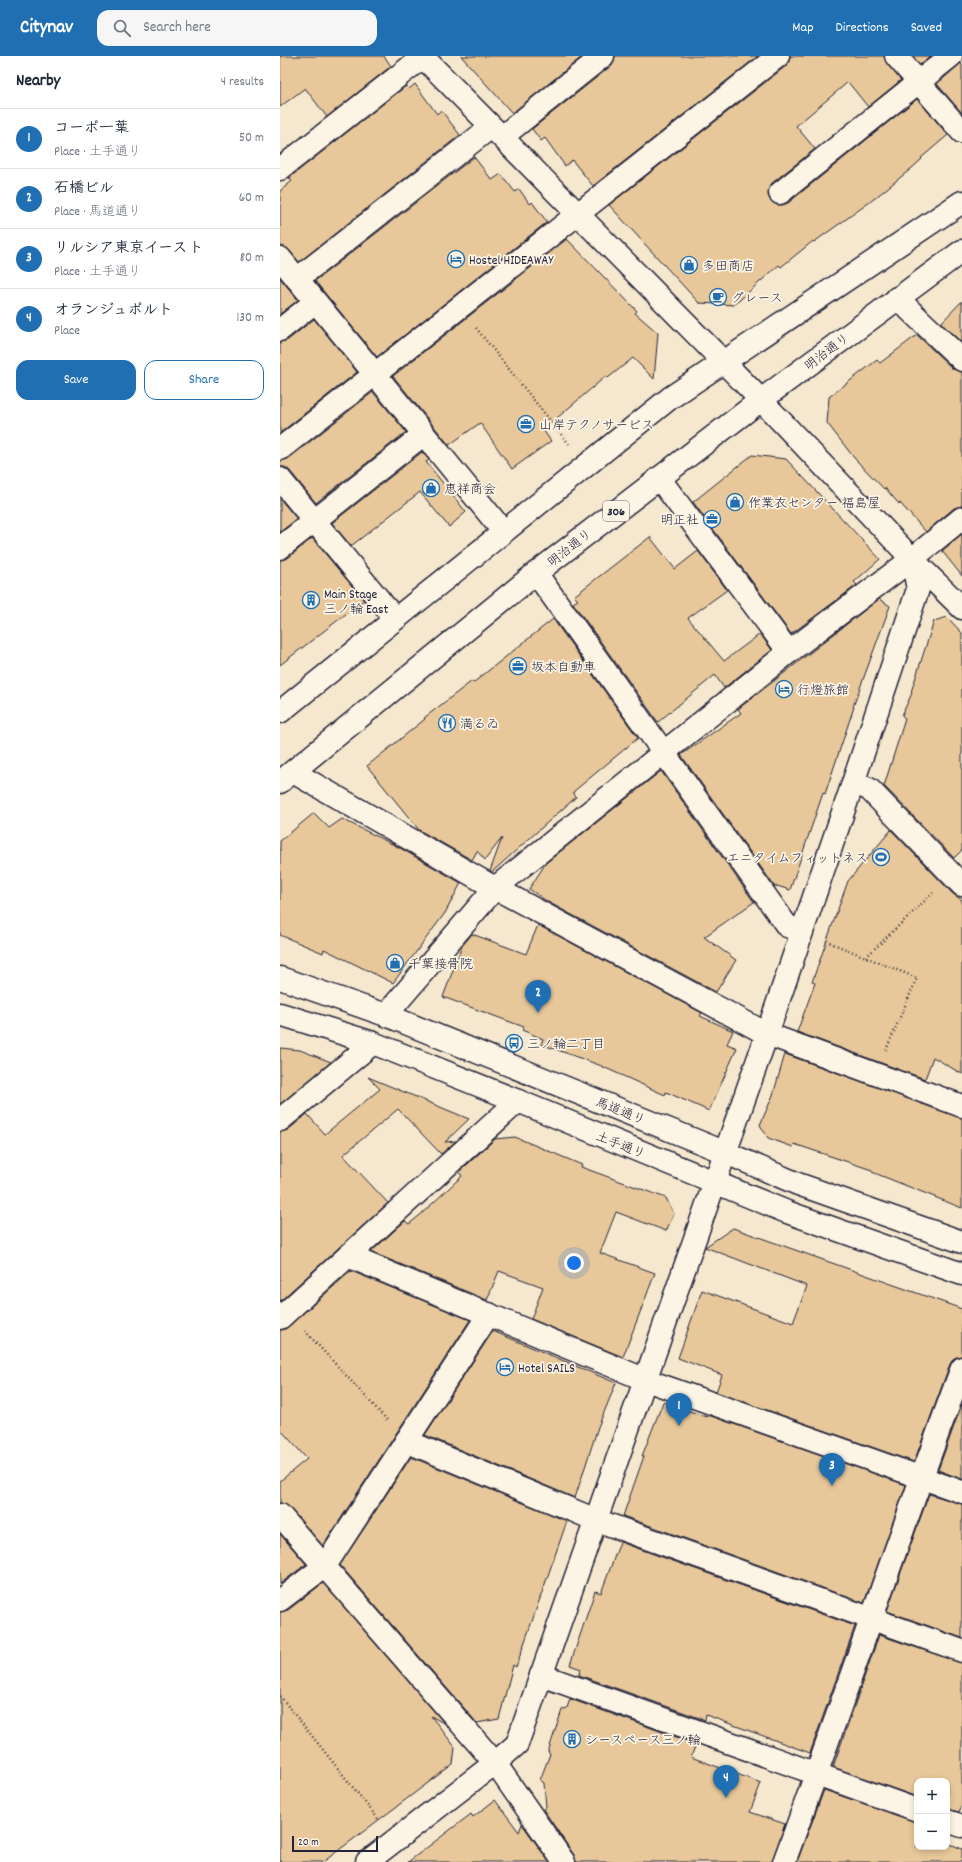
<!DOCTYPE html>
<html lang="en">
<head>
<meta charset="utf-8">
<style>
	body { margin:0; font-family:Dekko,"Klee One",sans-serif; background:#f6f6f7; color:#1f2937 }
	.controls { position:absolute; right:12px; bottom:12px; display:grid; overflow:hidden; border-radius:8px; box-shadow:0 2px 6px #0003 }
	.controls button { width:36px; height:36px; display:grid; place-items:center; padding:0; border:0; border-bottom:1px solid #e0e1e3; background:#fff; color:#1f2937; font:20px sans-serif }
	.scale { position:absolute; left:12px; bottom:10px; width:86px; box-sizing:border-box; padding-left:4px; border:2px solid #22223b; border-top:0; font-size:11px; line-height:14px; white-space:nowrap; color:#22223b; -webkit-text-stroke:3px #fcf5e5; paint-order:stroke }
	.you { position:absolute; left:294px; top:1207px; width:14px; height:14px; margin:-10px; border:3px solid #fff; border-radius:50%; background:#1a73e8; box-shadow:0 0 0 6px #1a73e833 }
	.badge { display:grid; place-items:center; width:26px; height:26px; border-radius:50%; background:#1f6fb2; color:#fff; font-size:13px; font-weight:700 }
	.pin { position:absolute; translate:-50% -33px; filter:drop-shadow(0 1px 2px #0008) }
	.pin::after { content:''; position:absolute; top:21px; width:14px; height:12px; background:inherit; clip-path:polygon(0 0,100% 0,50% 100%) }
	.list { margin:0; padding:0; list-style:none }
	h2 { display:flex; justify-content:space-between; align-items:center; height:52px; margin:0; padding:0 16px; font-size:17px }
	h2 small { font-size:13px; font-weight:400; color:#747a83 }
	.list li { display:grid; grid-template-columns:26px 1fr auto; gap:12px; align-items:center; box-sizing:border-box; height:60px; padding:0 16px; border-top:1px solid #e0e1e3 }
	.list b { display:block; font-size:15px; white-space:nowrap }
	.list p { margin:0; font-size:13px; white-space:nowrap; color:#747a83 }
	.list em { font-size:13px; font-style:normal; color:#747a83 }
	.actions { display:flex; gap:8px; padding:12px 16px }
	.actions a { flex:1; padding:9px 0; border:1px solid #1f6fb2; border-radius:12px; text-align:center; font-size:14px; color:#1f6fb2 }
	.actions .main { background:#1f6fb2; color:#fff }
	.icon { flex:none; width:22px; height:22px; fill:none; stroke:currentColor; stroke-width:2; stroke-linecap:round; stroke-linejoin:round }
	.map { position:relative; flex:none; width:682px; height:1806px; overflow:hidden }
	header { display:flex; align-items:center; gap:24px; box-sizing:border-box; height:56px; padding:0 20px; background:#1f6fb2; color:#fff }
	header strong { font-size:19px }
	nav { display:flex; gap:22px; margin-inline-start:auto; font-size:14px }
	.search { width:280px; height:36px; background:#f6f6f7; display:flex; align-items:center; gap:10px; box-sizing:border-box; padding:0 14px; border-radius:12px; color:#747a83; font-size:15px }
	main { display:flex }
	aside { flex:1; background:#fff }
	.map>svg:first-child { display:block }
</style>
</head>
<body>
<header>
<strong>Citynav</strong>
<div class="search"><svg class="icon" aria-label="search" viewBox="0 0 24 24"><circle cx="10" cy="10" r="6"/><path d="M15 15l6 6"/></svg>Search here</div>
<nav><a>Map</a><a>Directions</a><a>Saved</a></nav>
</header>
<main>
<aside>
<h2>Nearby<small>4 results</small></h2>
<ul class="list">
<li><span class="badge">1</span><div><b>コーポ一葉</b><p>Place · 土手通り</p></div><em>50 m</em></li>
<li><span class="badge">2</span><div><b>石橋ビル</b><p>Place · 馬道通り</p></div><em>60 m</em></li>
<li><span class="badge">3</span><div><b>リルシア東京イースト</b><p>Place · 土手通り</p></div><em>80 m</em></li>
<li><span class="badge">4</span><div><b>オランジュポルト</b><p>Place</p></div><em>130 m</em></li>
</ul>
<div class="actions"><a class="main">Save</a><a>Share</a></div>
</aside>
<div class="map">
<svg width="682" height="1806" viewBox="0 0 682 1806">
	<rect width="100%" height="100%" fill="#f6e8ce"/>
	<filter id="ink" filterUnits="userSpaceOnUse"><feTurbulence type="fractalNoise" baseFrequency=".025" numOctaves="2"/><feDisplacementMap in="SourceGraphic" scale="8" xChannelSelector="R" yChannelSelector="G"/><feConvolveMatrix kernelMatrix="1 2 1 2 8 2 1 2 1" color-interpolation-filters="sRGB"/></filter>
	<g filter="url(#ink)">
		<g fill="#e8c89a" stroke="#22223b">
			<path d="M0,0H104L111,10L47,61L25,32L0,51Z"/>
			<path d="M181,0H303L232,57Z"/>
			<path d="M335,0H478L313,130L292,104L285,110L265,82L261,85L252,73L331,10L334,5Z"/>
			<path d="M510,0H604L607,8L621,24L588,51L568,26L516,70L535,93L492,127L489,132L488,139L490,144L495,148L502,149L508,147L637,43L668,79L641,102L642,103L632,112L590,146L534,186L533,185L501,211L499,209L454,249L419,247L329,149L506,10L509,5Z"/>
			<path d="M633,0H651L640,9Z"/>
			<path d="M681,7L682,9V57L657,28Z"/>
			<path d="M135,28L157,58L161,54L180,79L19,206L9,194L0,190V135L12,125L9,122L126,30L129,33Z"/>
			<path d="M194,101L212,124L221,118L235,136L239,133L250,148L252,146L267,166L97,301L35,225Z"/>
			<path d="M287,183L357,255L355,257L378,277L374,323L353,302L328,322L326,320L263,374L271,385L232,413L200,367L169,389L113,320Z"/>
			<path d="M0,222L18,244L0,258Z"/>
			<path d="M682,245V287L661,267Z"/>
			<path d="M34,263L77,316L0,377V286L8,284Z"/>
			<path d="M637,279L673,313L682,316V450L674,452L646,476L620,447L619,448L605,432L604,433L575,403L547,367L549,341L597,304L600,307Z"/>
			<path d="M93,336L126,376L36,447L10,415L5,411H0V405L8,403Z"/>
			<path d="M142,396L149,404L146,406L186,456L169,471L140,436L71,490L52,467Z"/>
			<path d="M472,399L506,403L600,503L574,526L577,529L511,578L413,446Z"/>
			<path d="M0,443L17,463L0,476Z"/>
			<path d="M682,478V520L662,495Z"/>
			<path d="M370,481L395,513L418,495L447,534L408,562L444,605L480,578L492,594L444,632L435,619L378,666L293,547L298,544L294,540Z"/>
			<path d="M32,482L84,544L0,609V504L8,502Z"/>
			<path d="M599,543L610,550L573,651H574L545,738L543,737L510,834L497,830L495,831L401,699L461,657L458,653Z"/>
			<path d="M667,561L682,577V794L674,802L604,730L625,663L622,659L632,637L631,636L654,565Z"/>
			<path d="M273,563L358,682L293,736L296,741L212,816L210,815L222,782L205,804L197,795L192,804L139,774L87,710L145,663L144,662L192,625L193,627Z"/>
			<path d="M381,715L474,846L424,881L456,904L436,936L268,846L249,833L266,807Z"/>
			<path d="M34,757L49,772L62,763L120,792L181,827L165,857L113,927L44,893L43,897L0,879V785Z"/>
			<path d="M611,774L673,838L682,844V1018L653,1001L645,1023L517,976L535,927L532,926L568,825Z"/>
			<path d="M258,869L422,957L420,960L453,975L447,988L457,992L429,1055L386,1036L385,1039L319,1009L261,988L263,983L242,974L244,971L163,941L182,890L192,878L246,898Z"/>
			<path d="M0,992L20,994L51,1006L0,1048Z"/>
			<path d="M505,998L682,1062V1152L592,1116V1114L514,1088L513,1091L488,1082L480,1069L493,1039Z"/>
			<path d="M88,1021L189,1063L165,1086L176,1085L161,1098L118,1053L63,1099L108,1147L0,1245V1076L8,1074L27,1058L45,1078L100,1033Z"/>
			<path d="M235,1081L302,1109L301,1111L386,1142L394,1158L386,1175L336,1156L320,1197L375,1217L343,1301L251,1263L263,1231L219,1215L207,1244L91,1196L125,1165L129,1168L139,1160L182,1120L179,1116L215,1083Z"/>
			<path d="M453,1172L682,1253V1300L674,1302L670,1308L634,1406L436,1336L442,1319L398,1302L422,1234L513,1267L527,1230L425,1191Z"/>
			<path d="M71,1215L190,1264L43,1490L9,1451L0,1447V1425L27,1403L0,1373V1274L8,1271Z"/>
			<path d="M213,1275L336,1327L318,1371L295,1442L145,1379Z"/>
			<path d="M383,1346L427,1361L428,1359L626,1429L584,1547L343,1460L364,1400H362Z"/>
			<path d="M682,1348V1423L658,1414Z"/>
			<path d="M131,1401L287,1465L236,1611L233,1609L219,1663L197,1667L60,1509Z"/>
			<path d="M649,1438L682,1448V1582L607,1555Z"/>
			<path d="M0,1478L26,1508L0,1528Z"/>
			<path d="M340,1486L575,1570L530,1697L426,1659L425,1664L299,1619L301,1613L290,1609L315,1535L321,1537Z"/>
			<path d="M43,1527L165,1668L151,1660L175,1691L173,1708L43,1806H0V1556L8,1554Z"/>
			<path d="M599,1579L682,1607V1749L679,1756L667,1753V1725H637V1741L553,1711Z"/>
			<path d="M290,1643L416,1688L411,1701L481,1727L470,1756L505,1768L492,1806H296L294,1799L263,1753L266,1751L264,1727L260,1724L270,1698L268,1696L282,1654L287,1652Z"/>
			<path d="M544,1734L637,1766V1791H667V1778L671,1779L668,1787L682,1793V1806H517Z"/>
			<path d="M215,1744L239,1776L242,1768L269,1806H128L191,1758L193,1761Z"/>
		</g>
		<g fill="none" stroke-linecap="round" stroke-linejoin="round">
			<g stroke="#22223b" stroke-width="25">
				<g id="minor">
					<path d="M616,0L682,76"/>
					<path d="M222,81L323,0"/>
					<path d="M0,113L144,0"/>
					<path d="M500,137L671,0"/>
					<path d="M0,202L223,475"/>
					<path d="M17,223L211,71"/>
					<path d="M617,242L682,304"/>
					<path d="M0,274L35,246"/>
					<path d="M0,393L498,0"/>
					<path d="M379,422L509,596"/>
					<path d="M0,423L115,563"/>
					<path d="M0,492L144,378"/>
					<path d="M632,503L682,552"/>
					<path d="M256,517L507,870L522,875"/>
					<path d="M13,716L215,832L487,978L682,1050"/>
					<path d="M573,727L589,733L682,829"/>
					<path d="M0,922L106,959L444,1096L518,1128L682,1186"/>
					<path d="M0,958L93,987L238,1045L507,1156L682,1218"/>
					<path d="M106,959L215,832L509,596L632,503L682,462"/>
					<path d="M0,1064L93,987"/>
					<path d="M68,1200L366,1324L682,1436"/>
					<path d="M0,1262L238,1045"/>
					<path d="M126,1385L316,1464L682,1595"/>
					<path d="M0,1459L215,1707L284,1806"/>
					<path d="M0,1544L45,1510L209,1258"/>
					<path d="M261,1619L637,1754"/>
					<path d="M667,1765L682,1770"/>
					<path d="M87,1806L215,1707L237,1688L487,978L573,727L638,533L632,503L481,344L142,0"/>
					<path d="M504,1806C565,1642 620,1476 682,1312"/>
				</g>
			</g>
			<g stroke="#22223b" stroke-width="25">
				<g id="major">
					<path d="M0,656L390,342L682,146"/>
					<path d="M0,726L256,517L481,344L682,195"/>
				</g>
			</g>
			<g stroke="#22223b" stroke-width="2.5" stroke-dasharray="1 3" stroke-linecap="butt">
				<path d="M196,272L289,388"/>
				<path d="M546,885L637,922L606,994"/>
				<path d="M586,901L653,837"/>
				<path d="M25,1275L108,1365"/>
				<path d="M0,1640L99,1764"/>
			</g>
			<use href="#minor" stroke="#fcf5e5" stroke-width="22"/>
			<use href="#major" stroke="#fcf5e5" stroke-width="22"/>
		</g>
	</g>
	<defs>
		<g id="hotel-ring" transform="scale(0.9)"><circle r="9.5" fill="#fcf5e5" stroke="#1f6fb2" stroke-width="1.5"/><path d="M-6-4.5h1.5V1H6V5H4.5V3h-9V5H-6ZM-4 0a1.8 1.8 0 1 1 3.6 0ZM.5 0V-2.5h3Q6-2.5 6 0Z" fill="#1f6fb2"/></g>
		<g id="shop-ring" transform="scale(0.9)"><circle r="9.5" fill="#fcf5e5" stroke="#1f6fb2" stroke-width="1.5"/><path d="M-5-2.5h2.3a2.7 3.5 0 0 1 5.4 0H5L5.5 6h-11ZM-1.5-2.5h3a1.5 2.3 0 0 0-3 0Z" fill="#1f6fb2"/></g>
		<g id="cafe-ring" transform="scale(0.9)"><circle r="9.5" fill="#fcf5e5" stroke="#1f6fb2" stroke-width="1.5"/><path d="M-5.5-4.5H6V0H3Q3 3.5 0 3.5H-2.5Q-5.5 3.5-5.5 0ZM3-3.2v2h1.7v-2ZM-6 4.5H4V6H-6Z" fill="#1f6fb2"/></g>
		<g id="office-ring" transform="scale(0.9)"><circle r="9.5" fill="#fcf5e5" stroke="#1f6fb2" stroke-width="1.5"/><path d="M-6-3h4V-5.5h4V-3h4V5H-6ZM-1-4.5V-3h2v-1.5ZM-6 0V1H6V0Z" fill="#1f6fb2"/></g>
		<g id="building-ring" transform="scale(0.9)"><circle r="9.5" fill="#fcf5e5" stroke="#1f6fb2" stroke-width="1.5"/><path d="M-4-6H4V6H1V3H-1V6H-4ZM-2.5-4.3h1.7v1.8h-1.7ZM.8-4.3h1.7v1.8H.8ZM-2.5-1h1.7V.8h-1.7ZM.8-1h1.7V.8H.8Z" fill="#1f6fb2"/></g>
		<g id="restaurant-ring" transform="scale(0.9)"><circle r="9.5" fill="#fcf5e5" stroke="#1f6fb2" stroke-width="1.5"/><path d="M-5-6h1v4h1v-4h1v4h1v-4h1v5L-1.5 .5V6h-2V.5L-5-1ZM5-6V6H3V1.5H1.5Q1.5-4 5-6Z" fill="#1f6fb2"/></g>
		<g id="stadium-ring" transform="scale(0.9)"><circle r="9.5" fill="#fcf5e5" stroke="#1f6fb2" stroke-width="1.5"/><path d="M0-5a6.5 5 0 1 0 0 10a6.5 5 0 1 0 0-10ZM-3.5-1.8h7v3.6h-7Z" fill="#1f6fb2"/></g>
		<g id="bus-ring" transform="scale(0.9)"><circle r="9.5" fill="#fcf5e5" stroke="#1f6fb2" stroke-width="1.5"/><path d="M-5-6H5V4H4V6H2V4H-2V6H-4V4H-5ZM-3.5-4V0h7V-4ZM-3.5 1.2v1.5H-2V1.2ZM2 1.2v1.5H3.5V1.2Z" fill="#1f6fb2"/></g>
	</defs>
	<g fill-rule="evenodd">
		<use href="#hotel-ring" x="176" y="203"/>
		<use href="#shop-ring" x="409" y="209"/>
		<use href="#cafe-ring" x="438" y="241"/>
		<use href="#office-ring" x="246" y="368"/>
		<use href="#shop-ring" x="151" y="432"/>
		<use href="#shop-ring" x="455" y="446"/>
		<use href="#office-ring" x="432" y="463"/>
		<use href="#building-ring" x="31" y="544"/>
		<use href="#office-ring" x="238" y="610"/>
		<use href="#hotel-ring" x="504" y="633"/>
		<use href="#restaurant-ring" x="167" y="667"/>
		<use href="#stadium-ring" x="601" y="801"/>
		<use href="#shop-ring" x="115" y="907"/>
		<use href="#bus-ring" x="234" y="987"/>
		<use href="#hotel-ring" x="225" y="1311"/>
		<use href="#building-ring" x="292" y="1683"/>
	</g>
	<g text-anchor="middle" stroke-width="3.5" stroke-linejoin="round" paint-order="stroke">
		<rect fill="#fcf5e5" stroke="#63616e" stroke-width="1" x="323" y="445" width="26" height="20" rx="3"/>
		<g font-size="12" font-weight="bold" fill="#22223b">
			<text x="336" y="459">306</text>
		</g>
		<g font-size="13" fill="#22223b" stroke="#fcf5e5" text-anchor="start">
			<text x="189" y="208">Hostel HIDEAWAY</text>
			<text x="422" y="214">多田商店</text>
			<text x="451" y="246">グレース</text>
			<text x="259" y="373">山岸テクノサービス</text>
			<text x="164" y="437">恵祥商会</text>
			<text x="468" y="451">作業衣センター 福島屋</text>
			<text x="419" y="468" text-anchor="end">明正社</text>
			<text x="44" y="542">Main Stage<tspan x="44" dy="15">三ノ輪 East</tspan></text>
			<text x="251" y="615">坂本自動車</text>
			<text x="517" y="638">行燈旅館</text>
			<text x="180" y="672">満るゐ</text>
			<text x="588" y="806" text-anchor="end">エニタイムフィットネス</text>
			<text x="128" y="912">千葉接骨院</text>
			<text x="247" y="992">三ノ輪二丁目</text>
			<text x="238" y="1316">Hotel SAILS</text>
			<text x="305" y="1688">シースペース三ノ輪</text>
		</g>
		<g font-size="13" fill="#22223b" stroke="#fcf5e5">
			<text transform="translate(546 295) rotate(-37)" y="5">明治通り</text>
			<text transform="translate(289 491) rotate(-38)" y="5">明治通り</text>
			<text transform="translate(341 1054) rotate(22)" y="5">馬道通り</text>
			<text transform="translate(341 1088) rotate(22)" y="5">土手通り</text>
		</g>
	</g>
</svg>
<div class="controls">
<button>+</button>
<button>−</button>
</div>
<div class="scale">20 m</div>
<div class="you"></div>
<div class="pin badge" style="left:399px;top:1370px">1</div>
<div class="pin badge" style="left:258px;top:957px">2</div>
<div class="pin badge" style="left:552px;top:1430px">3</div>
<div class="pin badge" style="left:446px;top:1742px">4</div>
</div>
</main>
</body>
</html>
